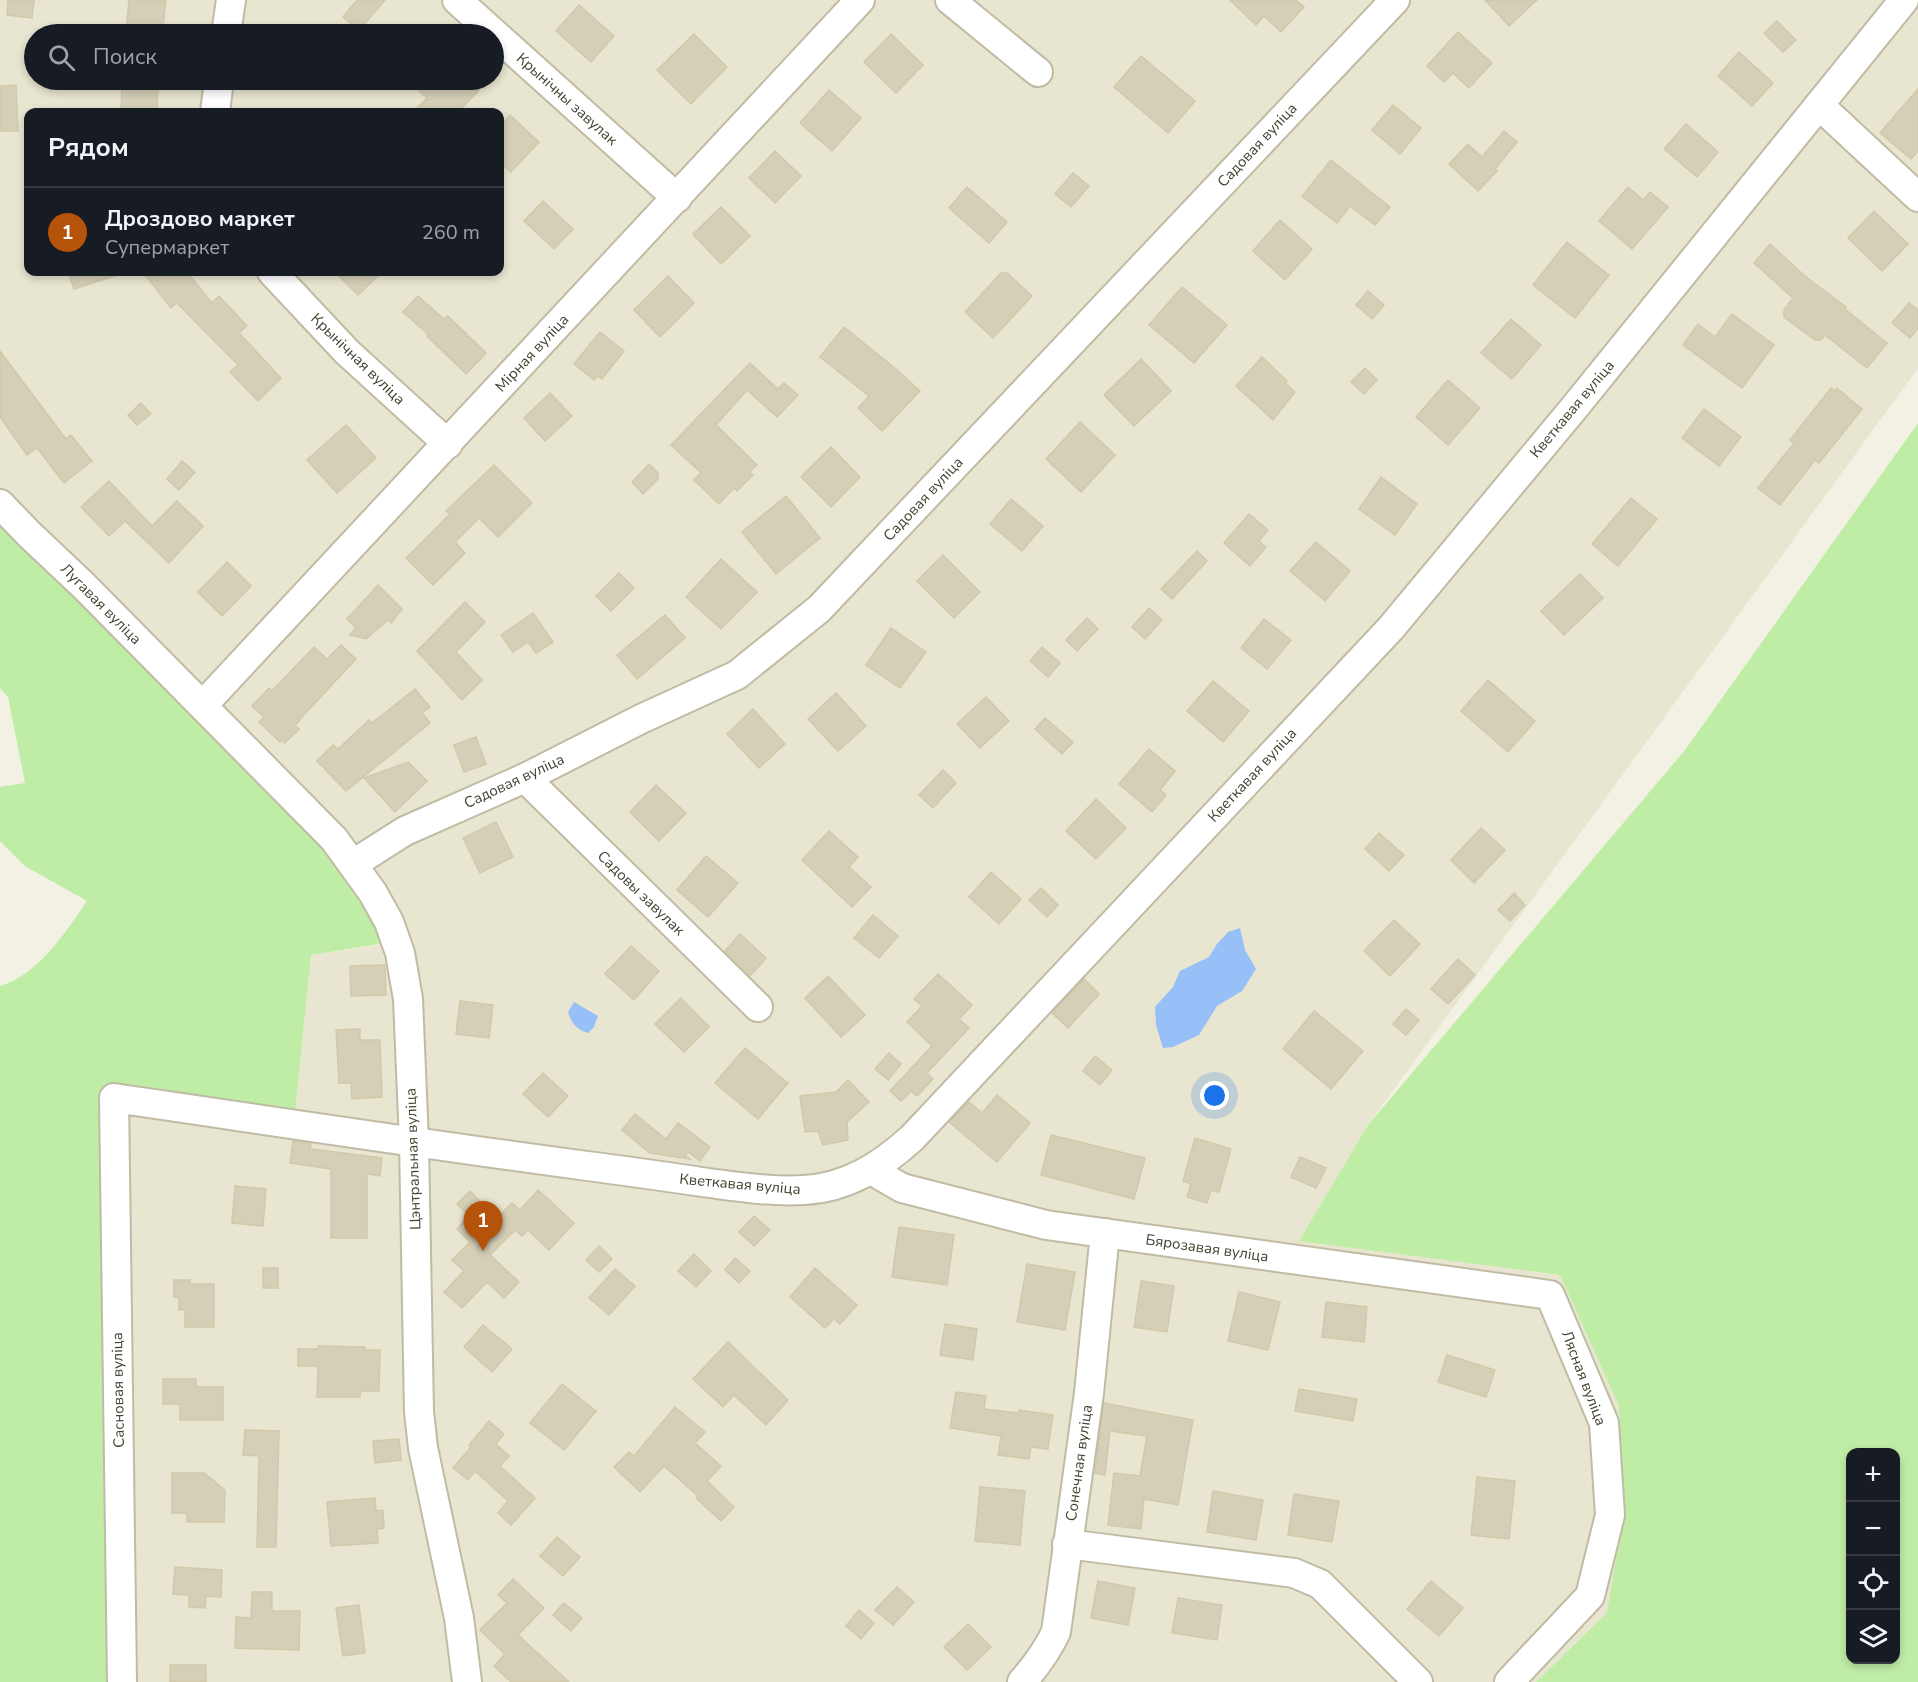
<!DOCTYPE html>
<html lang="ru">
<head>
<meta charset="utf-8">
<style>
	body { margin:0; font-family:"Nunito Sans",sans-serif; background:#242831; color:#f1f3f6 }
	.controls { position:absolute; right:18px; bottom:18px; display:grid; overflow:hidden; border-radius:12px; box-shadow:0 3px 9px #0003 }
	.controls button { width:54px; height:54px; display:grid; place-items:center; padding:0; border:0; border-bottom:2px solid #363941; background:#171b24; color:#f1f3f6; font:30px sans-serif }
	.you { position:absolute; left:1215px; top:1096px; width:21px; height:21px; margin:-15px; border:4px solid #fff; border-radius:50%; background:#1a73e8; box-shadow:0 0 0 9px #1a73e833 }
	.badge { display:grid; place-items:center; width:39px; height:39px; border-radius:50%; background:#b45309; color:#fff; font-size:20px; font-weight:700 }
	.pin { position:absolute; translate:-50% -50px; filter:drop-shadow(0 2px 3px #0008) }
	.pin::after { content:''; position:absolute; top:32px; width:21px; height:18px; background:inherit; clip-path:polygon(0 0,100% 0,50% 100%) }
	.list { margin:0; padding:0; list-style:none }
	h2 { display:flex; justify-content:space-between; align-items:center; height:78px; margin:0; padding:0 24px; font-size:26px }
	h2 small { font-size:20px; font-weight:400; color:#9ea1a6 }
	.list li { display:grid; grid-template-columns:39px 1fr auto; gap:18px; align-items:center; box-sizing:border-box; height:90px; padding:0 24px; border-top:2px solid #363941 }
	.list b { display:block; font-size:22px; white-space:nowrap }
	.list p { margin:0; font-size:20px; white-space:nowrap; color:#9ea1a6 }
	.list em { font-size:20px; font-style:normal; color:#9ea1a6 }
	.icon { flex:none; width:33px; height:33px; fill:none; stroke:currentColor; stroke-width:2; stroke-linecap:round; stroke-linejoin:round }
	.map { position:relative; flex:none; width:1918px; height:1682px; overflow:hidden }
	.search { position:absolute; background:#171b24; box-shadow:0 3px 9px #0003; left:24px; top:24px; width:480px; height:66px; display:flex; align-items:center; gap:15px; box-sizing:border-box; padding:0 21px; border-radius:33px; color:#9ea1a6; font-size:22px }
	.panel { position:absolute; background:#171b24; box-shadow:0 3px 9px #0003; left:24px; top:108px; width:480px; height:168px; border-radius:12px }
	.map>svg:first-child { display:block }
</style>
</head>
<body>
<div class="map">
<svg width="1918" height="1682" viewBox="0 0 1918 1682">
	<rect width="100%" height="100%" fill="#f3f1e3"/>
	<path fill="#e8e5d0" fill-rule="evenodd" d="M0,0H1918V368L1368,1125L1300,1240L1560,1275L1619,1406L1623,1519L1608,1613L1536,1682H82L114,1098L295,1113L311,955L386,944L0,510ZM34,34H494V80H34ZM28,112H500V272H28Z"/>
	<g fill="#c0eda6" fill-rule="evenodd">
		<path d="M1918,423V1682H1536L1607,1613L1623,1519L1619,1406L1560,1275L1299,1241L1368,1125L1685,750ZM1850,1452H1896V1660H1850Z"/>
		<path d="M0,510L340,859L386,943L311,955L295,1113L115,1098L121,1682H0V986C39,974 65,933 87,901L25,866L0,841V787L25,783L8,697L0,688Z"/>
	</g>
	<g fill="#97bff8">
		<path d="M1240,928L1245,950L1256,969L1242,991L1217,1006L1199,1035L1173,1047L1163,1048L1156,1025L1155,1007L1173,987L1180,971L1209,957L1217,944L1228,932Z"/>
		<path d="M574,1002L598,1016L594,1027L588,1033C577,1030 571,1023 568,1012Z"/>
	</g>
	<g fill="#d6cfb7" stroke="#d2c9a9" stroke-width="1.5">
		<path d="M8,0H34L32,18L7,15Z"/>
		<path d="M129,0H166L162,34H126Z"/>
		<path d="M357,0H385L359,30L343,17Z"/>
		<path d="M1230,0H1296L1304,7L1281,32L1264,16L1256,25Z"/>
		<path d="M1485,0H1537L1509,26Z"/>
		<path d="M579,5L614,36L591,62L556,31Z"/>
		<path d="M1777,21L1796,40L1783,52L1764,33Z"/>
		<path d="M1458,32L1492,63L1469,88L1453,73L1444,82L1427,66Z"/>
		<path d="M694,34L727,67L691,104L657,70Z"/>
		<path d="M891,34L923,65L896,93L864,62Z"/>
		<path d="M1739,52L1773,83L1752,106L1718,76Z"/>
		<path d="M1141,56L1195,101L1168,133L1114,87Z"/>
		<path d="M122,80H158L157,112H121Z"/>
		<path d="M407,80H468L479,90L458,112H413L427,98Z"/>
		<path d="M16,85L18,131H0V86Z"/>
		<path d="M1918,89V151L1911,159L1880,133Z"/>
		<path d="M829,90L861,118L832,151L800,123Z"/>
		<path d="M1393,105L1421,128L1400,154L1372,130Z"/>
		<path d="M510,115L539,142L511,172L500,162V127Z"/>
		<path d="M1686,124L1718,152L1697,177L1664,149Z"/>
		<path d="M1504,131L1517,142L1495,169L1497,171L1478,191L1449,164L1468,144L1482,157Z"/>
		<path d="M775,151L801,176L775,203L749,178Z"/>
		<path d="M1331,160L1390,207L1375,225L1350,206L1337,223L1302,196Z"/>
		<path d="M1073,173L1089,186L1071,207L1055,194Z"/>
		<path d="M967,187L1007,222L989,243L949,208Z"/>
		<path d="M1628,187L1643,200L1650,192L1668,207L1632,249L1599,221Z"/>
		<path d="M543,201L573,229L554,249L524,221Z"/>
		<path d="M721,207L750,236L721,264L693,234Z"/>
		<path d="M1874,211L1908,244L1882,271L1848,238Z"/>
		<path d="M1280,220L1312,249L1285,280L1253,251Z"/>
		<path d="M1567,242L1609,275L1575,318L1533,285Z"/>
		<path d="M1770,244L1806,277L1846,307L1845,309L1887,343L1867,368L1825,335L1821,340H1815L1784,317V310L1793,298L1754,263Z"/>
		<path d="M68,272H116L117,275L74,289Z"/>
		<path d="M143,272H187L212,303L219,296L247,326L239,333L281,378L258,401L230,372L238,365L177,303L171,308Z"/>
		<path d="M335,272H382L358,295Z"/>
		<path d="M1001,273H1007L1032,296L993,338L965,312Z"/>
		<path d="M668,276L694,303L660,337L634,310Z"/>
		<path d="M1182,287L1227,325L1194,363L1149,325Z"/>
		<path d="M1368,291L1384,305L1372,319L1356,305Z"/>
		<path d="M418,296L444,319L448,316L486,353L466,374L427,336L429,335L403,312Z"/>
		<path d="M1909,303L1918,310V328L1910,338L1892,323Z"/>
		<path d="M1732,314L1774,345L1742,388L1683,345L1698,324L1715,337Z"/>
		<path d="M1511,319L1541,345L1512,379L1481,353Z"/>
		<path d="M844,327L897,370L920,391L882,431L858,408L869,396L820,357Z"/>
		<path d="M600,332L624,351L602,379L598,376L594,380L574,364Z"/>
		<path d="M0,351L66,439L71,435L92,461L64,483L37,448L27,455L0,417Z"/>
		<path d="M1262,357L1287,381L1285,383L1295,392L1273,420L1236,386Z"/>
		<path d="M1141,359L1171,391L1134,426L1104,395Z"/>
		<path d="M750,363L778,389L784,383L798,395L777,417L747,390L716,425L757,465L749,472L753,475L737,491L734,488L719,504L694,480L701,473L671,445Z"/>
		<path d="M1365,368L1377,380L1364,394L1351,382Z"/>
		<path d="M1448,380L1480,408L1448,445L1416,417Z"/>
		<path d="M1831,388L1835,391L1837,388L1862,409L1819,463L1815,460L1780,505L1758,488L1794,443L1790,440Z"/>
		<path d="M550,393L572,416L545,441L524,418Z"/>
		<path d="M141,403L151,414L137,425L128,415Z"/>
		<path d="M1704,409L1741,437L1719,466L1682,438Z"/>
		<path d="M1080,422L1115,455L1081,492L1046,459Z"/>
		<path d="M346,425L376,458L337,493L307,460Z"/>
		<path d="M831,447L860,477L831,507L801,477Z"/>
		<path d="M182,461L195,472L179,490L167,479Z"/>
		<path d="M649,464L658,473V479L643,494L632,482Z"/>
		<path d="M494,465L532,503L498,537L479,518L455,542L465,553L433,585L406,558L450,514L446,511Z"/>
		<path d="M1381,477L1417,504L1395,535L1359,509Z"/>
		<path d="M109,481L152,526L177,501L203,526L169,563L125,521L109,536L81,507Z"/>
		<path d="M786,496L820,538L776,574L742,532Z"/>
		<path d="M1631,498L1657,519L1618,566L1592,544Z"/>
		<path d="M1011,499L1043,526L1022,551L990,524Z"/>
		<path d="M1249,514L1268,530L1259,541L1266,547L1250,566L1224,543Z"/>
		<path d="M1316,542L1350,571L1325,601L1290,571Z"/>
		<path d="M1197,551L1207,561L1172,599L1161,589Z"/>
		<path d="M943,555L980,592L954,618L917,581Z"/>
		<path d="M721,559L757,592L721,629L686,597Z"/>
		<path d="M227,562L251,586L222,616L198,592Z"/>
		<path d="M619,573L634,588L611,611L596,596Z"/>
		<path d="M1580,574L1603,598L1564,635L1541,611Z"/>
		<path d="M378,585L402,609L391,623L388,620L366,639L350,635L356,628L347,619Z"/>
		<path d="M465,602L485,622L456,652L482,680L462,700L417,651Z"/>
		<path d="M1149,608L1162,620L1145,639L1132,627Z"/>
		<path d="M533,613L553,642L536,653L528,642L513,652L501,635Z"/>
		<path d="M665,615L685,638L637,679L617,655Z"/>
		<path d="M1087,618L1098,629L1077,651L1066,640Z"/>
		<path d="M1264,619L1291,640L1267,669L1241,648Z"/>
		<path d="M891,628L926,652L900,688L866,665Z"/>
		<path d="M341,645L356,659L301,718L295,726L299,729L285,743L282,740L280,742L259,722L264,717L252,706L269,688L272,691L314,647L327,659Z"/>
		<path d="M1042,647L1060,663L1048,677L1030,661Z"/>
		<path d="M1488,680L1535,721L1508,752L1461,711Z"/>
		<path d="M1213,681L1249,711L1223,742L1187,711Z"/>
		<path d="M415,689L430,707L422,713L430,723L346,791L317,761L333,745L338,749L369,720L372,723Z"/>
		<path d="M836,693L866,726L838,751L808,719Z"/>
		<path d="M986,697L1009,721L980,748L957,724Z"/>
		<path d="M753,709L785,744L759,768L727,734Z"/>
		<path d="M1045,718L1073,742L1062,754L1035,729Z"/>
		<path d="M476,737L486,764L464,772L454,745Z"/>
		<path d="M1149,749L1175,771L1160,790L1166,795L1152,812L1119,784Z"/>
		<path d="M408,762L427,781L395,812L364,778Z"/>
		<path d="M943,770L956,783L933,808L919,795Z"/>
		<path d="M656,785L686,813L659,841L630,812Z"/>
		<path d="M1096,799L1126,828L1096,859L1066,831Z"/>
		<path d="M496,822L513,857L480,873L463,838Z"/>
		<path d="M1481,828L1505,850L1474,883L1451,860Z"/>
		<path d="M829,831L858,857L849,867L871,887L852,907L802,860Z"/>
		<path d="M1379,833L1404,855L1389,871L1365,849Z"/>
		<path d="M706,856L738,883L708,917L677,890Z"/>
		<path d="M991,872L1021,899L999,924L969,897Z"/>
		<path d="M1041,888L1058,905L1047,917L1029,900Z"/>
		<path d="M1514,893L1525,905L1510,921L1498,910Z"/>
		<path d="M873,915L898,936L879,958L854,938Z"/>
		<path d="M1394,920L1420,944L1390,976L1364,951Z"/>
		<path d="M740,934L766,958L750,976L725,951Z"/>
		<path d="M631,946L659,971L634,1000L605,974Z"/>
		<path d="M1458,959L1475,975L1448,1004L1431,989Z"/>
		<path d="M385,965L386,995L351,996L350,966Z"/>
		<path d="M938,974L972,1005L959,1019L969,1028L927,1073L933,1079L917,1096L911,1091L901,1101L890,1091L932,1046L907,1022L922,1006L914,999Z"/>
		<path d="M828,976L865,1015L841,1037L805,998Z"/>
		<path d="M1084,979L1099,994L1068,1028L1052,1013Z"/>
		<path d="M681,998L709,1027L684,1052L655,1024Z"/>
		<path d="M460,1001L493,1005L489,1038L456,1034Z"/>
		<path d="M1406,1009L1419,1020L1406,1035L1393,1024Z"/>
		<path d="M1314,1011L1363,1051L1331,1089L1283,1049Z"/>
		<path d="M360,1029V1040H380L382,1097L352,1099L351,1083H339L336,1030Z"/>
		<path d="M745,1048L788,1083L758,1119L715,1083Z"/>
		<path d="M889,1053L901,1064L888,1080L875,1069Z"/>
		<path d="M1095,1056L1112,1070L1100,1085L1083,1071Z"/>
		<path d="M543,1073L568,1096L548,1117L523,1094Z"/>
		<path d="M848,1080L869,1102L847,1122L848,1140L823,1145L818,1131L805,1132L800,1096L836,1092Z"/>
		<path d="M997,1095L1030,1123L997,1162L949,1122L969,1102L982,1113Z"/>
		<path d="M635,1114L666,1139L678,1123L710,1147L700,1161L688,1152L685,1155L690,1159L650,1153L622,1130Z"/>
		<path d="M1051,1135L1145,1158L1134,1199L1041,1175Z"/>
		<path d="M1195,1138L1231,1149L1219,1192L1211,1190L1207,1203L1187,1197L1191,1184L1183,1181Z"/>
		<path d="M293,1141L311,1144L310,1149L382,1158L380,1176L367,1174V1238H331V1169L290,1163Z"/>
		<path d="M1300,1157L1326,1168L1316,1188L1291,1177Z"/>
		<path d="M235,1186L266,1189L263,1226L232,1223Z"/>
		<path d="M538,1190L574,1223L549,1250L528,1230L522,1236L515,1230L490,1255L519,1282L504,1298L487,1282L462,1308L444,1292L464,1271L452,1260L470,1242L457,1229L469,1216L457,1204L470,1191L497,1218L512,1203L520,1210Z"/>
		<path d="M754,1216L770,1230L754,1246L739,1232Z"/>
		<path d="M899,1227L954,1235L947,1285L892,1277Z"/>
		<path d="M599,1246L612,1259L599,1272L586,1260Z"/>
		<path d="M694,1254L711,1271L696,1287L678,1271Z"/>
		<path d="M735,1258L750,1271L739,1283L725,1270Z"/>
		<path d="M1027,1264L1075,1272L1065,1330L1017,1322Z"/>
		<rect x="263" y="1268" width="15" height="20"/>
		<path d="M815,1268L857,1305L840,1324L834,1319L825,1328L790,1297Z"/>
		<path d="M615,1269L635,1286L609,1315L589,1298Z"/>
		<path d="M174,1280H190V1284H214V1327H185V1310H179V1297H174Z"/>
		<path d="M1141,1281L1174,1286L1167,1332L1134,1327Z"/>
		<path d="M1239,1292L1280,1302L1268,1350L1228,1341Z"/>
		<path d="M1326,1302L1367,1307L1364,1342L1322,1337Z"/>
		<path d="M945,1324L977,1329L973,1360L940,1355Z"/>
		<path d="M483,1325L512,1349L492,1372L464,1347Z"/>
		<path d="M728,1342L788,1400L766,1425L734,1395L723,1407L693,1379Z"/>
		<path d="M318,1346L365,1347V1350H380L379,1391H360V1397H317L318,1366H298V1349H318Z"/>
		<path d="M1447,1355L1495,1370L1486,1397L1438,1382Z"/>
		<path d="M163,1379H196V1387H223V1420H180V1404H163Z"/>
		<path d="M562,1384L596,1411L564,1450L530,1423Z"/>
		<path d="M1299,1389L1357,1399L1353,1421L1295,1411Z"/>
		<path d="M956,1392L986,1396L984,1409L1019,1413V1410L1053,1415L1048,1449L1031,1447L1029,1459L998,1455L1001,1436L950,1428Z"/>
		<path d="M1104,1403L1193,1420L1178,1505L1144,1499L1141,1529L1108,1525L1114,1473L1140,1476L1147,1436L1110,1431L1105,1475L1095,1473Z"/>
		<path d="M675,1407L705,1432L695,1443L721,1466L707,1481L734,1507L721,1521L696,1498L698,1496L664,1466L640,1492L614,1467L629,1452L634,1456Z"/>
		<path d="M489,1421L504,1434L496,1444L509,1456L500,1466L535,1498L511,1525L498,1513L508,1501L475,1471L468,1480L453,1468L471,1447L469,1445Z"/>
		<path d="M245,1430L279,1431L276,1547H257L259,1456L243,1455Z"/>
		<path d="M399,1439L401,1460L375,1463L373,1441Z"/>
		<path d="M172,1473H204L225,1490L224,1522H187V1513H172Z"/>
		<path d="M1477,1477L1515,1481L1509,1539L1471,1535Z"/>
		<path d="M980,1487L1025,1491L1020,1545L975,1541Z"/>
		<path d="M1213,1491L1263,1500L1256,1540L1207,1532Z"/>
		<path d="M1294,1494L1339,1501L1332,1542L1288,1535Z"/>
		<path d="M375,1498L376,1511L383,1510L384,1528L377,1529L378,1543L331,1546L327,1502Z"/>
		<path d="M557,1537L580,1557L563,1576L540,1556Z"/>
		<path d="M175,1567L222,1570L221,1597L206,1596L205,1608L189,1607V1595L173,1594Z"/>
		<path d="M513,1579L544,1608L518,1635L569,1682H511L494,1666L505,1654L480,1630L507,1603L498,1595Z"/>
		<path d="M1098,1581L1135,1588L1128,1625L1091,1618Z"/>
		<path d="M1431,1581L1463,1608L1439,1636L1407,1609Z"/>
		<path d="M897,1587L914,1602L893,1625L875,1610Z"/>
		<path d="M252,1592H272V1611H300L299,1650L235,1648L236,1617L251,1618Z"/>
		<path d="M1178,1598L1222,1605L1217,1640L1172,1633Z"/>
		<path d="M564,1603L582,1618L571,1631L553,1615Z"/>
		<path d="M359,1605L365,1653L343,1656L336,1608Z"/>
		<path d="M859,1610L874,1623L861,1639L846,1626Z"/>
		<path d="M968,1624L991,1647L967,1670L944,1647Z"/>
		<rect x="170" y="1665" width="36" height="17"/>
	</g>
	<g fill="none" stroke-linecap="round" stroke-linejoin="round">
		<g stroke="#c0bba4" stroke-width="32">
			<g id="minor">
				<path d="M457,0L677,198"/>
				<path d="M950,0L1038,72"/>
				<path d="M226,34L231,0"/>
				<path d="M1819,105L1918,197"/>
				<path d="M215,112L219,80"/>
				<path d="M272,272L347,352L448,444"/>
				<path d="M0,504L30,535L84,586L334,839L373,893L389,922L400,953L408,999L414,1142L419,1412L423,1448L459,1618L467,1682"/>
				<path d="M203,705L860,0"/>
				<path d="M525,778L758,1007"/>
				<path d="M353,864L405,831L525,778L641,719L737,675L819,609L1395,0"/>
				<path d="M871,1170L902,1188L1046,1225L1550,1295L1604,1423L1610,1515L1590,1596L1509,1682"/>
				<path d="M1067,1544L1294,1573L1320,1584L1418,1682"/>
				<path d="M122,1682L114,1098C272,1121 429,1145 587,1166C627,1171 668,1177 709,1183C740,1187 772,1192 804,1190C847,1188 881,1166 912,1138L1391,628L1574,408L1904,0"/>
				<path d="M1022,1682C1036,1666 1047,1651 1056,1632L1089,1393L1105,1233"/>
			</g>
		</g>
		<use href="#minor" stroke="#fff" stroke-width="28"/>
	</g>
	<g text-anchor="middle" stroke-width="5" stroke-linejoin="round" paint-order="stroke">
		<g font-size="15" fill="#464232" stroke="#fff">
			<text transform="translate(567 99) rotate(42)" y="5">Крынічны завулак</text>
			<text transform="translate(1257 145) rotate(-47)" y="5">Садовая вуліца</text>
			<text transform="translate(532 353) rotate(-47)" y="5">Мірная вуліца</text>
			<text transform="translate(358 359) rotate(44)" y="5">Крынічная вуліца</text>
			<text transform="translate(1572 409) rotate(-50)" y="5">Кветкавая вуліца</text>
			<text transform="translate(923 499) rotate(-47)" y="5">Садовая вуліца</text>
			<text transform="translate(101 604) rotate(45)" y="5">Лугавая вуліца</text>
			<text transform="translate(1252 775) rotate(-47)" y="5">Кветкавая вуліца</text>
			<text transform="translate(514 781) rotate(-25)" y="5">Садовая вуліца</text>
			<text transform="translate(641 893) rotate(44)" y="5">Садовы завулак</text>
			<text transform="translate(413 1159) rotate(-92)" y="5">Цэнтральная вуліца</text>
			<text transform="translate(740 1184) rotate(5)" y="5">Кветкавая вуліца</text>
			<text transform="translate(1207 1248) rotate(8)" y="5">Бярозавая вуліца</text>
			<text transform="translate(1584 1378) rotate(69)" y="5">Лясная вуліца</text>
			<text transform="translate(118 1390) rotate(-91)" y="5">Сасновая вуліца</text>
			<text transform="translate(1079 1463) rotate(-82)" y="5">Сонечная вуліца</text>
		</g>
	</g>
</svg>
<div class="controls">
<button>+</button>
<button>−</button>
<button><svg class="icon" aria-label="locate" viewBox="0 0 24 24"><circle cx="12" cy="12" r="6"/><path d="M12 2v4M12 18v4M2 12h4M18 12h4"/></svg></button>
<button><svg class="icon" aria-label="layers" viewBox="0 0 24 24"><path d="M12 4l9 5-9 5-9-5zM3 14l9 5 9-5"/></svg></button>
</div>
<div class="you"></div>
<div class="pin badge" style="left:483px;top:1251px">1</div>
<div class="search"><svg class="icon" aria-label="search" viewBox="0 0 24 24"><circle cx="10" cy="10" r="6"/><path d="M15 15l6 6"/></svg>Поиск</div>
<section class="panel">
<h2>Рядом<small></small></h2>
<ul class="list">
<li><span class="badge">1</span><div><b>Дроздово маркет</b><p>Супермаркет</p></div><em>260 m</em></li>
</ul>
</section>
</div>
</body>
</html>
